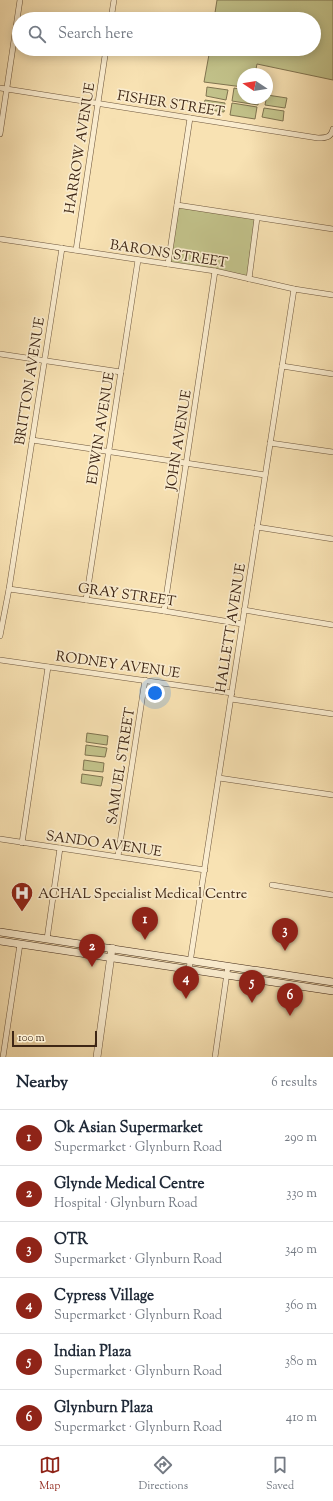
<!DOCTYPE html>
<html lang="en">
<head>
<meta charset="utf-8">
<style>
	body { margin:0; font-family:"Sorts Mill Goudy",serif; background:#f6f6f7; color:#1f2937 }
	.compass { position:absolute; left:237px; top:68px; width:36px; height:36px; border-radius:50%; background:#fff; box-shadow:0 2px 10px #0003; rotate:282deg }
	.scale { position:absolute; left:12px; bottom:10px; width:85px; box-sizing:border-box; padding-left:4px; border:2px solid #3e2615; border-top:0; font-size:11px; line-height:14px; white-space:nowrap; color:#3e2615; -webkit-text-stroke:3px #faecce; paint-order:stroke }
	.you { position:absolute; left:155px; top:693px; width:14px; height:14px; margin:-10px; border:3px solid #fff; border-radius:50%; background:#1a73e8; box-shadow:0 0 0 6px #1a73e833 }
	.badge { display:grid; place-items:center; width:26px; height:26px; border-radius:50%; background:#8f2418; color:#fff; font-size:13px; font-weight:700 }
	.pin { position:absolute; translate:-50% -33px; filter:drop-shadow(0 1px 2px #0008) }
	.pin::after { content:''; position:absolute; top:21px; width:14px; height:12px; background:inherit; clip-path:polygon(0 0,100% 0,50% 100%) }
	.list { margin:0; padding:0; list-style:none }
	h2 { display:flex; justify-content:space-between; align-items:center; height:52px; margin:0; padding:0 16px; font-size:17px }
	h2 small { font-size:13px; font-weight:400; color:#747a83 }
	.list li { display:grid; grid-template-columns:26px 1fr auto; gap:12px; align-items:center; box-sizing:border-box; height:56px; padding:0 16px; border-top:1px solid #e0e1e3 }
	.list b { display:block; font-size:15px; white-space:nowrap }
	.list p { margin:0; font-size:13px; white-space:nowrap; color:#747a83 }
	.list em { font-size:13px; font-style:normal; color:#747a83 }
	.icon { flex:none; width:22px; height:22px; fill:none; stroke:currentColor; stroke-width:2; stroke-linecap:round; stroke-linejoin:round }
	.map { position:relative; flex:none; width:333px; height:1057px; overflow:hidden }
	.search { position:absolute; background:#fff; box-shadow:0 2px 10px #0003; left:12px; right:12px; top:12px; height:44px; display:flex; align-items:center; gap:10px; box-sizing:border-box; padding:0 14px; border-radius:22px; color:#747a83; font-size:15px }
	.sheet { height:388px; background:#fff }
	nav { display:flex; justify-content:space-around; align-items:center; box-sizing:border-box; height:56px; border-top:1px solid #e0e1e3; background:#fff; font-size:11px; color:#747a83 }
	nav a { display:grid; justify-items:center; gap:2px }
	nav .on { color:#8f2418 }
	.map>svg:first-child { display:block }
</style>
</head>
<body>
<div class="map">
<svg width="333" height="1057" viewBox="0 0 333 1057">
	<rect width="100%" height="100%" fill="#f8e2b3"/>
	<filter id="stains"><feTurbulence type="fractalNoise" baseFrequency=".005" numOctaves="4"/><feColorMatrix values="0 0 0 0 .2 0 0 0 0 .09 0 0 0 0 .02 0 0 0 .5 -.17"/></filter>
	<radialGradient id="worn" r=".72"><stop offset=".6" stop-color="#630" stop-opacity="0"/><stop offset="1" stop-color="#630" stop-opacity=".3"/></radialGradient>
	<g fill="#c2c28a" stroke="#807450">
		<path d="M217,0H333V80L257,64L255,74H243V87L204,82L210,49H314V19H214Z"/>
		<path d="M207,87L228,90L226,100L206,96Z"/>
		<path d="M234,88L243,90V98H259L258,105L232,101Z"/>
		<path d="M267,95L287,98L285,108L265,105Z"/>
		<path d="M205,100L225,103L224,112L203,109Z"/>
		<path d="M232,103L257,107L255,119L230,115Z"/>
		<path d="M264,108L284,111L283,121L262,117Z"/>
		<path d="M177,205L257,218L249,279L168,264Z"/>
		<path d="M87,733L108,736L107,745L86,742Z"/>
		<path d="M86,745L107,748L105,757L85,755Z"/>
		<path d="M84,760L104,763L103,772L83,770Z"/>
		<path d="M82,774L103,777L101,786L81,783Z"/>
	</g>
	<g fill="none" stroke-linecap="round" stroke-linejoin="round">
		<g stroke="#6c553c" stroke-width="6">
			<g id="minor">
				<path d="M111,19L114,0"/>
				<path d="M0,88L318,138C327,138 331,137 333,129"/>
				<path d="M0,134L20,0"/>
				<path d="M177,205L333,229"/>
				<path d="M0,239L215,271L294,289L333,295"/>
				<path d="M76,250L106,49"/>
				<path d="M168,264L190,118"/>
				<path d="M249,279L257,218"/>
				<path d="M0,354L121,372"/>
				<path d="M282,366L333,374"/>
				<path d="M32,440L265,475"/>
				<path d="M270,443L333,452"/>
				<path d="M257,527L333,539"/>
				<path d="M9,589L164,611L242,624"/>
				<path d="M86,600L138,260"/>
				<path d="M244,610L333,625"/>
				<path d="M164,611L215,271"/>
				<path d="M0,636L9,589L62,248"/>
				<path d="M0,660L232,693"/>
				<path d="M231,699L333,714"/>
				<path d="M219,778L333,795"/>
				<path d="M0,839L205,870"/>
				<path d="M22,843L48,667"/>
				<path d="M118,856L145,680"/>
				<path d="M272,885L333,895"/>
				<path d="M47,939L60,848"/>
				<path d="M189,969L294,289"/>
				<path d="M3,1057L20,944"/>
				<path d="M215,1057L228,966"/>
			</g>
		</g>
		<g stroke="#6c553c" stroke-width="8">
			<path id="tertiary" d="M97,1057L112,948"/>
		</g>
		<g stroke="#3e2615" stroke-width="8">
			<g id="secondary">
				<path d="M0,932L333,982"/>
				<path d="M0,941L333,991"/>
			</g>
		</g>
		<use href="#minor" stroke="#faecce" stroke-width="5"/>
		<use href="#tertiary" stroke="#faecce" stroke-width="7"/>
		<use href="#secondary" stroke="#faecce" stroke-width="7"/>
	</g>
	<defs>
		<g id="hospital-pin" transform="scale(1.15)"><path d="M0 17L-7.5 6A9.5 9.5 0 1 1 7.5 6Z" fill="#8f2418" stroke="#faecce"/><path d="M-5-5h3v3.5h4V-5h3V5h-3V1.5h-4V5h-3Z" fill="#fff"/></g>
	</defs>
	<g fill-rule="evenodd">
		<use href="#hospital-pin" x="22" y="893"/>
	</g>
	<g text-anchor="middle" stroke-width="3.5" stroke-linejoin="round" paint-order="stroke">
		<g font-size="14" fill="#3e2615" stroke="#faecce">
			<text transform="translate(171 103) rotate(9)" y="5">FISHER STREET</text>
			<text transform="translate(79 148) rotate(-81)" y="5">HARROW AVENUE</text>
			<text transform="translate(169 253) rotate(9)" y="5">BARONS STREET</text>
			<text transform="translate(29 381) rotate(-81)" y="5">BRITTON AVENUE</text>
			<text transform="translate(100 428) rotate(-81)" y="5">EDWIN AVENUE</text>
			<text transform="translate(178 440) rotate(-81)" y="5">JOHN AVENUE</text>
			<text transform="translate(127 594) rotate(8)" y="5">GRAY STREET</text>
			<text transform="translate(230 628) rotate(-81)" y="5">HALLETT AVENUE</text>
			<text transform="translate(118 664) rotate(8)" y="5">RODNEY AVENUE</text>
			<text transform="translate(120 766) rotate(-81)" y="5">SAMUEL STREET</text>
			<text transform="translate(104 843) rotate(8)" y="5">SANDO AVENUE</text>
		</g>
		<g font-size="14" fill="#3e2615" stroke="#faecce" text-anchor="start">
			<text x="38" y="898">ACHAL Specialist Medical Centre</text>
		</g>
	</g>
	<rect width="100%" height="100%" filter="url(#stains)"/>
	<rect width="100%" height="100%" fill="url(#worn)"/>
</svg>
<svg class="compass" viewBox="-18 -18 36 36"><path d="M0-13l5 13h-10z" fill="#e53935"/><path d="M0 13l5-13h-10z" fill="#747a83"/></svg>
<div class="scale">100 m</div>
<div class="you"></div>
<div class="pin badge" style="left:145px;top:940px">1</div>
<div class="pin badge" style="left:92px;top:967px">2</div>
<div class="pin badge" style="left:285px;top:951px">3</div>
<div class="pin badge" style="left:186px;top:999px">4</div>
<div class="pin badge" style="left:252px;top:1003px">5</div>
<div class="pin badge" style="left:290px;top:1016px">6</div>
<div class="search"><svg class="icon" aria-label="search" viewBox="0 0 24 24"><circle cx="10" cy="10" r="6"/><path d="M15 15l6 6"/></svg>Search here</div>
</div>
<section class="sheet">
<h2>Nearby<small>6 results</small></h2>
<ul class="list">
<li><span class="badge">1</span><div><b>Ok Asian Supermarket</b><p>Supermarket · Glynburn Road</p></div><em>290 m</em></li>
<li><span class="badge">2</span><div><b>Glynde Medical Centre</b><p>Hospital · Glynburn Road</p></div><em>330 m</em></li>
<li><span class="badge">3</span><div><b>OTR</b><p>Supermarket · Glynburn Road</p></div><em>340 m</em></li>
<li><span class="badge">4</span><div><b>Cypress Village</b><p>Supermarket · Glynburn Road</p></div><em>360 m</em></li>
<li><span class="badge">5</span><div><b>Indian Plaza</b><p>Supermarket · Glynburn Road</p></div><em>380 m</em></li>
<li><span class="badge">6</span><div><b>Glynburn Plaza</b><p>Supermarket · Glynburn Road</p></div><em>410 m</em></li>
</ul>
</section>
<nav>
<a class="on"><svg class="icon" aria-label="map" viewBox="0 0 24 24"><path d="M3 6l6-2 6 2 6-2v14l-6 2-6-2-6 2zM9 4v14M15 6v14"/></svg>Map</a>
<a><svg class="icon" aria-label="directions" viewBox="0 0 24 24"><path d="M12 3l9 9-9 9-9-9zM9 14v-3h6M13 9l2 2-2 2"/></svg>Directions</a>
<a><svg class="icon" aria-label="saved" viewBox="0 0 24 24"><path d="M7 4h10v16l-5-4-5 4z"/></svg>Saved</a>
</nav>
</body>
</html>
